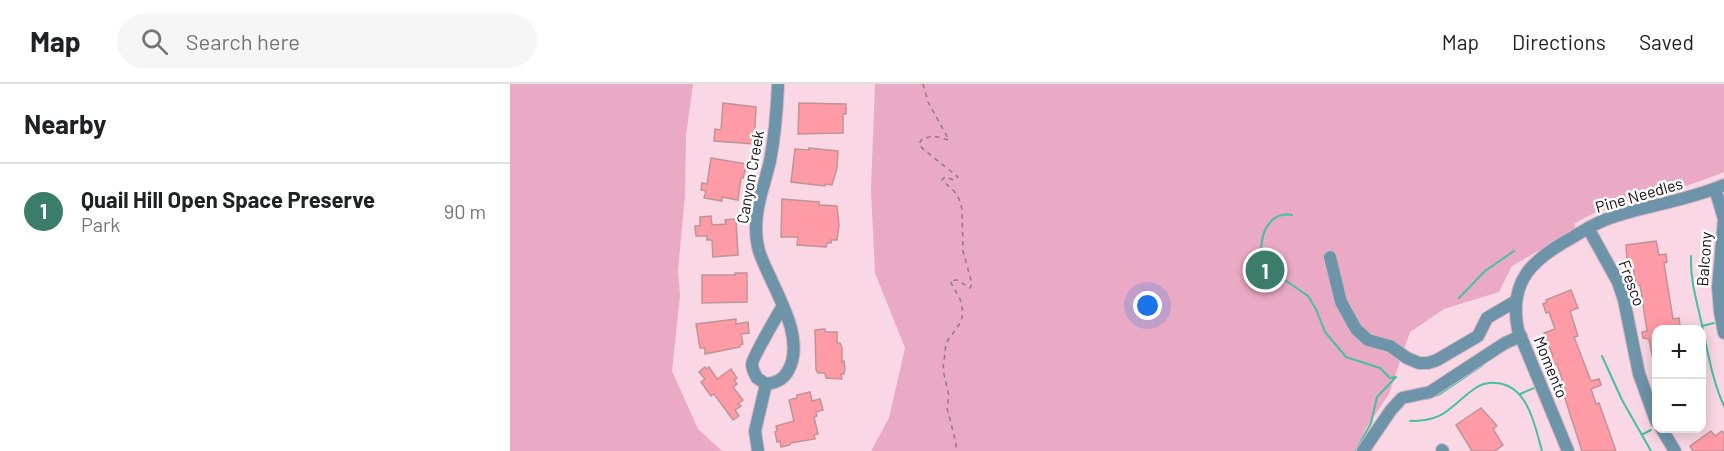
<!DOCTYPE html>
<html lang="en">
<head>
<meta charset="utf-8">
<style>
	body { margin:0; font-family:Barlow,sans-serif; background:#f6f6f6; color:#202124 }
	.controls { position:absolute; right:18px; bottom:18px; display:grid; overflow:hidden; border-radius:12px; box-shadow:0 3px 15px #0003 }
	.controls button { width:54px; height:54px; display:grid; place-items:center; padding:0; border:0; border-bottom:2px solid #e0e0e0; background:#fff; color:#202124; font:30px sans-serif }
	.you { position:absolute; left:638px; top:222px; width:21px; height:21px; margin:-15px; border:4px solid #fff; border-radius:50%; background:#1a73e8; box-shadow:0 0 0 9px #1a73e833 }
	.badge { display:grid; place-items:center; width:39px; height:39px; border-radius:50%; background:#3c7c6a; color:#fff; font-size:20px; font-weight:700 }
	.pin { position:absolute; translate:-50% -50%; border:3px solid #fff; box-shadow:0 2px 6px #0006 }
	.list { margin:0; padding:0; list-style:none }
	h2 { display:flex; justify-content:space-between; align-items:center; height:78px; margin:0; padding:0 24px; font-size:26px }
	h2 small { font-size:20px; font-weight:400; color:#757577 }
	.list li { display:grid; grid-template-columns:39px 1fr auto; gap:18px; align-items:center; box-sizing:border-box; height:96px; padding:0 24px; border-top:2px solid #e0e0e0 }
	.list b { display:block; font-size:22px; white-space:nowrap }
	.list p { margin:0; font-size:20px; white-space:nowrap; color:#757577 }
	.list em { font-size:20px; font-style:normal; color:#757577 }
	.icon { flex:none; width:33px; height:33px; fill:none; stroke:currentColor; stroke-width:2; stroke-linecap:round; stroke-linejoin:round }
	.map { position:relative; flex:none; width:1214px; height:367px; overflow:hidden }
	header { display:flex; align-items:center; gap:36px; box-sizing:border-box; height:84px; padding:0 30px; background:#fff; border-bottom:2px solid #e0e0e0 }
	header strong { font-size:28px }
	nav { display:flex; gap:33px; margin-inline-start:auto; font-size:21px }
	.search { width:420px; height:54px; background:#f6f6f6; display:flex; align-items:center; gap:15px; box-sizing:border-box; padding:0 21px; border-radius:33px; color:#757577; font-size:22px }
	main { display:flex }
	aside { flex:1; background:#fff }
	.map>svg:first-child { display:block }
</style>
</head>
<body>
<header>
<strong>Map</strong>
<div class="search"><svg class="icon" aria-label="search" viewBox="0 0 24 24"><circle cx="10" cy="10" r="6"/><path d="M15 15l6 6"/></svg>Search here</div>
<nav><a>Map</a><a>Directions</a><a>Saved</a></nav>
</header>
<main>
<aside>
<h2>Nearby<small></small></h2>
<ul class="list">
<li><span class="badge">1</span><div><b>Quail Hill Open Space Preserve</b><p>Park</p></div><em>90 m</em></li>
</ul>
</aside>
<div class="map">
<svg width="1214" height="367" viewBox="0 0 1214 367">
	<rect width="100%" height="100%" fill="#fad7e4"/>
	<g fill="#eaa9c4">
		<path d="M0,0H183L176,51L175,112L168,186L170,211L162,287L188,345L212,367H0Z"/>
		<path d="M365,0H1214V88C1192,97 1170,104 1147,110C1118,118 1090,123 1064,140L1066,145L1002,182L989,208L934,225L900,248L879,310L856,344L847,367H361L379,334L395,264L365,189L361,106Z"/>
	</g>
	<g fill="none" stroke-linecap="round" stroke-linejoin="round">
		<g stroke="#45c0a1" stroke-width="2">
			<path d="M782,131C757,127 747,156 753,176L769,192L798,212L806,225L815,248L836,273L870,284L880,294L886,293L867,313L861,339L846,367"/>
			<path d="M1181,172C1180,196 1187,218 1192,241C1198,268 1202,296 1214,322"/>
			<path d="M949,214L975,187L1004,167"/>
			<path d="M1192,242L1204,239"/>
			<path d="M1092,272L1112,316L1141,367"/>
			<path d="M1010,310L1024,304"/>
			<path d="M917,315L930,310L973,281"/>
			<path d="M900,337C936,337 939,323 964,305C971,300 978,298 986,299C1018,301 1025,342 1032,367"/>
			<path d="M1133,350L1141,346"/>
		</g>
	</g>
	<g fill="#fe9ba6" stroke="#bf9497" stroke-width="1.5">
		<path d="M213,19L246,23L244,60L204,57L205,45L211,46Z"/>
		<path d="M289,19L336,20V30H333V49L288,50Z"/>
		<path d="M299,64L328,67L327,84L322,101L315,100V102L281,98L285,65L299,66Z"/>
		<path d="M201,74L237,80L233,94H231L228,116L212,113V117L194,114L196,107L191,106L192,99L197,100Z"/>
		<path d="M272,115L309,118V121L327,122L329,141L327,156H321V159H317L316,163L287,161L288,153H271Z"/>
		<path d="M201,132L202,141L216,140L215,136L226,135L228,171L203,173L202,156H197V152H186L185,142H190V133Z"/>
		<path d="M1146,157L1149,171L1156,170L1157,178L1154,179L1163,235L1169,234L1170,241L1163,243L1164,246H1146V276H1143L1139,255L1133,254L1132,248L1137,247L1130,201H1126L1123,183H1120L1119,176L1117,177L1116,161Z"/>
		<path d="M225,189H237V218L192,219V191H225Z"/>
		<path d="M1061,206L1068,224L1060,227L1068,252L1064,253L1081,297L1089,295L1091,301L1081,305L1086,320L1089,319L1106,367H1072L1049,296L1052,295L1047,280L1041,281L1039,274L1043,272L1034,249L1045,245L1039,228L1036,229L1033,220L1037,218L1036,216Z"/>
		<path d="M226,235V240L238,238L239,249L231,250L233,260L230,261V263L195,270V264H190L186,240Z"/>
		<path d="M315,245V248H327V259H330L332,264V278L334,277L335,285L334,290H331L332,295L316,294L315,289H308L306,286L305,246Z"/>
		<path d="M195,283L197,285L199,283L207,295L221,285L227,294L224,296L227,300L223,303L233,316L228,320L231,322L225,326L229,332L223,336L204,310L201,312L191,298L195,295L189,288Z"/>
		<path d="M300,308L302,317L310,315L313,326L306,328L307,332L304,333L308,350L304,351L305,355L280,359V361L271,363L270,357L267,358L265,348L267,347L266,342L284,337L279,316L287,314V311Z"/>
		<path d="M971,324L987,342L983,345L993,361L985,367H962L946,341Z"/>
		<path d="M1201,347L1205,352L1212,347L1214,350V367H1183L1180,362Z"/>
	</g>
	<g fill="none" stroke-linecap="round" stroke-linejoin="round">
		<g stroke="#d6b6c2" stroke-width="14">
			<g id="minor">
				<path d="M268,0C267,26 265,51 260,77C255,99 246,121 246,144C246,152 247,160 249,167C260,201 298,252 278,287C273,296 266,299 256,300L247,294C245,290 242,286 242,280C243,272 266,234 272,223"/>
				<path d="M1205,105L1214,135L1208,203L1210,228L1214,249"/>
				<path d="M1078,144L1108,198L1114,216L1129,290L1146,337"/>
				<path d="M820,173L831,218L846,245L858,256L880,262L897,274L909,279H918L927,276L968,252L977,234L1006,217"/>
				<path d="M1151,344L1165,367"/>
				<path d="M932,366L933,367"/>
				<path d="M248,367L245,347L256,300"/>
				<path d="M853,367L881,326L892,314L920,308L995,259L1011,252"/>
				<path d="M1058,367L1008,246C998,196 1023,175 1063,153C1075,146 1087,138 1100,134C1137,121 1177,117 1214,101"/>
			</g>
		</g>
		<path stroke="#917882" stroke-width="1.5" stroke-dasharray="4.5 4.5" stroke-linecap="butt" d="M413,0L418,18L439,56L423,52L412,55L409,60L413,65L448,93L444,96L435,93L432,96L444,107L449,115L452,125L453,167L462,200L460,204L447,196L440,197L450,215L453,228L451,238L436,259L433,286L439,312L437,324L446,359V367"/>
		<use href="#minor" stroke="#6e94aa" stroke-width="12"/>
	</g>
	<g text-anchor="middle" stroke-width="5" stroke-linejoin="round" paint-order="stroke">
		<g font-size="16" fill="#190b11" stroke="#fff">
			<text transform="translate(240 93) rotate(-80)" y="6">Canyon Creek</text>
			<text transform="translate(1129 111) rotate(-16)" y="6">Pine Needles</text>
			<text transform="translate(1194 175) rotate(-86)" y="6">Balcony</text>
			<text transform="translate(1122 199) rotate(70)" y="6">Fresco</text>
			<text transform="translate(1041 283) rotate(68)" y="6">Momento</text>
		</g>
	</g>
</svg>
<div class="controls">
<button>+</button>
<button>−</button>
</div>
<div class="you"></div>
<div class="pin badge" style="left:755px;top:186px">1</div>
</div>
</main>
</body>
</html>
